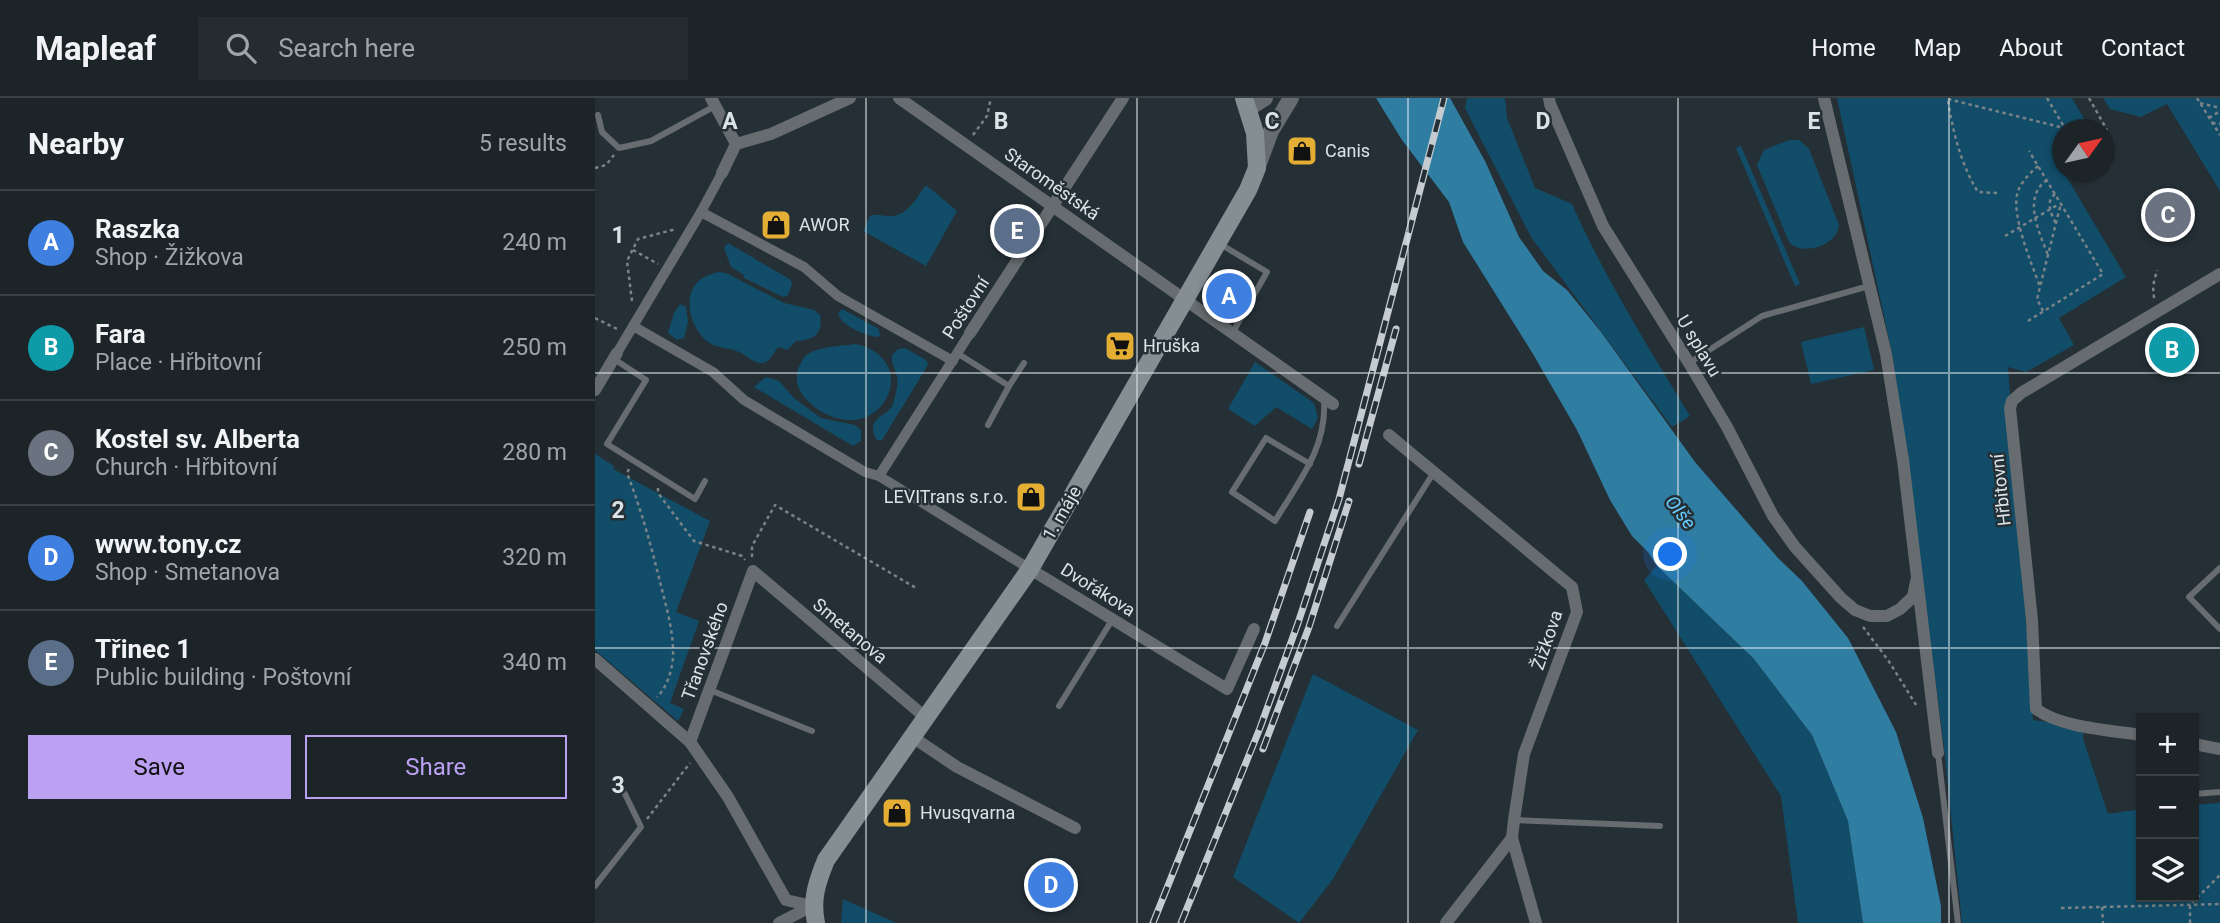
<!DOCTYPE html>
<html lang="en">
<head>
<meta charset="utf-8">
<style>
	body { margin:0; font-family:Roboto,sans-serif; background:#252c30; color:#f1f3f6 }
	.controls { position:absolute; right:21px; bottom:21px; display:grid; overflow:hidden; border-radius:0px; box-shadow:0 2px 5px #0004 }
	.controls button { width:63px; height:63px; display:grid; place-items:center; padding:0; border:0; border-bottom:2px solid #3a4145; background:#1c2428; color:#f1f3f6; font:35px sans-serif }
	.compass { position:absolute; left:1457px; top:21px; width:63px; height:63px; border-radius:50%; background:#1c2428; box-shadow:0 2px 5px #0004; rotate:57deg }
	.you { position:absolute; left:1076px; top:457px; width:24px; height:24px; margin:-18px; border:5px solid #fff; border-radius:50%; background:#1a73e8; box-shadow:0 0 0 10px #1a73e833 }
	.badge { display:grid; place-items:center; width:46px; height:46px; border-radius:50%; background:#bca0f2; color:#fff; font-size:23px; font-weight:700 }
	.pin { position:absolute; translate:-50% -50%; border:4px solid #fff; box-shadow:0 2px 7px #0006 }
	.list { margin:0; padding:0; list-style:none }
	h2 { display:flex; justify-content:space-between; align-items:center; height:91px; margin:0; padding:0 28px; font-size:30px }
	h2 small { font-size:23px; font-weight:400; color:#a0a4a8 }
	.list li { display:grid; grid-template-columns:46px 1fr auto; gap:21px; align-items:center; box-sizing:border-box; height:105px; padding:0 28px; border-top:2px solid #3a4145 }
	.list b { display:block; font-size:26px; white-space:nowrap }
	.list p { margin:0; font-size:23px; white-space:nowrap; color:#a0a4a8 }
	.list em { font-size:23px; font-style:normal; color:#a0a4a8 }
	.actions { display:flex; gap:14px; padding:21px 28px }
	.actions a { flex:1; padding:16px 0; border:2px solid #bca0f2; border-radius:0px; text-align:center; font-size:24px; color:#bca0f2 }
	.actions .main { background:#bca0f2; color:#111 }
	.icon { flex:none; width:38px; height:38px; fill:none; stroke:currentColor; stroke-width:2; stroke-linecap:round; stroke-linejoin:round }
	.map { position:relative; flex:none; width:1625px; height:825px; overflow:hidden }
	header { display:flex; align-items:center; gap:42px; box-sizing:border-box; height:98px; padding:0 35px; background:#1c2428; border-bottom:2px solid #3a4145 }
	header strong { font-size:33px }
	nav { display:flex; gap:38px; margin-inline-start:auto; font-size:24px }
	.search { width:490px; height:63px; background:#252c30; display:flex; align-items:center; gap:18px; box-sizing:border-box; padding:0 24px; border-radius:0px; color:#a0a4a8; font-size:26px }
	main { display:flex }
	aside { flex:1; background:#1c2428 }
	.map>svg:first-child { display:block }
</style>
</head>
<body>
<header>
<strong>Mapleaf</strong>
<div class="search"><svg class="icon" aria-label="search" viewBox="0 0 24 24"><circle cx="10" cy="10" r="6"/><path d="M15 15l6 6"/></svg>Search here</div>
<nav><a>Home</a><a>Map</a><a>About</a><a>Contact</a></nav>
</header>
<main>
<aside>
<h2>Nearby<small>5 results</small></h2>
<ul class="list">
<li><span class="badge" style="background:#3f7fe0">A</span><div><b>Raszka</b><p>Shop · Žižkova</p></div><em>240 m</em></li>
<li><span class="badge" style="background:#0f9aa8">B</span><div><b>Fara</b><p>Place · Hřbitovní</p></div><em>250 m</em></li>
<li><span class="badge" style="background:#6b7280">C</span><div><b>Kostel sv. Alberta</b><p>Church · Hřbitovní</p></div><em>280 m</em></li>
<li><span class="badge" style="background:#3f7fe0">D</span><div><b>www.tony.cz</b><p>Shop · Smetanova</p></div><em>320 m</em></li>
<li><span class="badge" style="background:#5c6f8a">E</span><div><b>Třinec 1</b><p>Public building · Poštovní</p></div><em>340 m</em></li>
</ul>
<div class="actions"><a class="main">Save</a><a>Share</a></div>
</aside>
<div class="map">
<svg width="1625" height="825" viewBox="0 0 1625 825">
	<rect width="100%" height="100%" fill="#253036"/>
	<g fill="#114d68">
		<path d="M872,0H910L912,20L940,90L977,106C1010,180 1053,249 1095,318L1077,329L936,139L870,10Z"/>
		<path d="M1242,0H1477L1492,26L1490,31L1468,32L1467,56L1461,61L1531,179L1464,220L1479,247L1431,274L1413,269L1438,622L1489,629L1488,641L1513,716L1546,711V799H1599V707L1625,705V825H1367L1349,649L1298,260Z"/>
		<path d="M1508,0H1625V93L1572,6L1546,19L1515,11Z"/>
		<path d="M1194,42H1204L1214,51L1244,127C1243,147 1207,159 1194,144L1162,67L1169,52Z"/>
		<path d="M1146,48L1205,186L1200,188L1141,50Z"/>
		<path d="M331,87L362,113L331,168L268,133L275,118C284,115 288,119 297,118C312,118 323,98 331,87Z"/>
		<path d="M133,145L196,182L197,186L193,197L188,199L149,180V177L136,169L129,150Z"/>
		<path d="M124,174L131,175L189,205L219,212L225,217C228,235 220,243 201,243L192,252L183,249L174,262L168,265C156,265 154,258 144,254C134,249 123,251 113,244C98,233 87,204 101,186C106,179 116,176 124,174Z"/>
		<path d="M85,206L91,209L93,224L89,240L82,242L73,235L79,215Z"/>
		<path d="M247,211L284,231L285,238L282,239C270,237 248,229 243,216Z"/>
		<path d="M1269,229L1279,272L1216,286L1206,244Z"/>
		<path d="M261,246C330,262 286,352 224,312C207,301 194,283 207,263C210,258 213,255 219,253C232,248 247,248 261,246Z"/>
		<path d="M310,250L331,262L333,267L287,342H282C268,319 294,319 298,306C300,298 304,287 302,278C300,270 296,266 297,257L303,251Z"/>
		<path d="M660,264L719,305L723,320L717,331L681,309L660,328L633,311Z"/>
		<path d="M171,279L184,283L199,300L226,320L260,327L266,332V343L258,348L159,289Z"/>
		<path d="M0,356L19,368L18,371L115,423L81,514L104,523L75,605L89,611L83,623L0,552Z"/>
		<path d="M1062,468L1159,561L1217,637L1253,723L1268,825H1203L1186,698L1049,482Z"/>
		<path d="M718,576L823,632L738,781L704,825L638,779Z"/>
		<path d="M248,801L301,825H246Z"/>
	</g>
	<path fill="#307da2" d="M781,0H855L890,63L924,139L948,173L972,192L1006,234L1100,364L1183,460L1207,483L1253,540L1301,634L1328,720L1346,808V825H1268L1253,723L1217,637L1159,561L1062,468L1053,454L1037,438L1015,402L982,332L938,256L868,144L854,104L807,42Z"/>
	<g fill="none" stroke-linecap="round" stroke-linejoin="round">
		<g stroke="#7a8388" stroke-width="2.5" stroke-dasharray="3.5 3.5" stroke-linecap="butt">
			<path d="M1452,0L1471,32"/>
			<path d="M1494,0L1512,32"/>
			<path d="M1602,0L1625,37"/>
			<path d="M1353,1L1469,30"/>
			<path d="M1353,3C1358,34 1366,67 1383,94L1402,95"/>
			<path d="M1605,5L1625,10"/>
			<path d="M1614,20L1625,13"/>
			<path d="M1617,25L1625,26"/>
			<path d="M378,37L392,18L396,0"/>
			<path d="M1443,68C1435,75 1427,83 1423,93C1415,116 1437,166 1445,189"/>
			<path d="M0,70L11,67L19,57"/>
			<path d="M1452,82C1427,99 1444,134 1453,157"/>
			<path d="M1460,96C1450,104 1456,115 1461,126"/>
			<path d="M1410,138L1464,106"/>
			<path d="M38,152L63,166"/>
			<path d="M1559,200L1558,188L1562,172"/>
			<path d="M37,203L32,163L43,141L81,131"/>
			<path d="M1448,213L1442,201L1466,105"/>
			<path d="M0,220L22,231"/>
			<path d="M1433,223L1508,176L1434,53"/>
			<path d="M34,371L32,375C46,411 56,447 65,484C71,508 79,534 78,559C77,573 72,589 62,599"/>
			<path d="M63,390V395L99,443L147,458L150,462"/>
			<path d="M157,459V448L180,407L321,490"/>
			<path d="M1268,529L1293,562L1323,610"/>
			<path d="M52,721L95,665"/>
			<path d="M1507,809L1508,825"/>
			<path d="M1466,810L1625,806"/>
			<path d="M1595,825V807L1625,777"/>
		</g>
		<g stroke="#666c6f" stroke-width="6">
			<path d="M3,17L7,34L24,50L56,43L120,8"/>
			<path d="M625,146L672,174L638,234"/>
			<path d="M362,255L414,288L429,265"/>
			<path d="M19,261L51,282L12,346L100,401L110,383"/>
			<path d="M1094,265L1167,218L1274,188"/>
			<path d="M393,327L414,288"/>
			<path d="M715,366L671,340L637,394L680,423C704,383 732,350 729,302"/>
			<path d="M1625,470L1594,499L1625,531"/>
			<path d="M742,528L839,374"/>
			<path d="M115,592L217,633"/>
			<path d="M464,608L517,522"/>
			<path d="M1343,655L1363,825"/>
			<path d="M1599,696L1625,694"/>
			<path d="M919,722L1065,728"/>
			<path d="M0,788L46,729L30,696"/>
		</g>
		<g stroke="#666c6f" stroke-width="10">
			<path d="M106,114L209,169L243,198L358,263"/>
			<path d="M38,228L118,274L149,302L270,374L284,378L435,471"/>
			<path d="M22,255L106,114L127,75"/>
			<path d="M284,378L375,235"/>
		</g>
		<g stroke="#666c6f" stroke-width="12">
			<path d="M116,0L141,46"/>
			<path d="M304,0L738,306"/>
			<path d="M954,0L955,6L1008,128L1094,265L1132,329L1178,418L1200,449L1246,500L1260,512L1275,518H1292L1305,511L1318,499L1321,483"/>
			<path d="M1229,0L1291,256L1308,362L1343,655"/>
			<path d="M127,75L141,46L176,36L255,0"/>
			<path d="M375,235L528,0"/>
			<path d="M0,292L22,255"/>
			<path d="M794,337L977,489L982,514L929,656L919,722L917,740L941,825"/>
			<path d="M435,471L632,591L659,531"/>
			<path d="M0,561L95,644L133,699L191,802L217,808"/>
			<path d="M1546,637C1514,632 1467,630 1441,611L1437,522L1415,310L1417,303L1426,295L1625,176"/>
			<path d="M316,638L362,669L480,730"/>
			<path d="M95,644L158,473L330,619"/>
			<path d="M1599,646L1625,651"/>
			<path d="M184,825L217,808"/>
			<path d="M851,825L917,740"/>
		</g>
		<g stroke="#666c6f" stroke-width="16">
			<path d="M653,11L670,0"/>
			<path d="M663,68L676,33L696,0"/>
		</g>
		<path stroke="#858e93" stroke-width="18" d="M221,825C216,801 222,784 231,762L435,471L653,92L662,70L660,35L649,0"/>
		<g stroke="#c5ccd1" stroke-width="7">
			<g id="rail">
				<path d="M764,366L801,231"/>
				<path d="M668,651L714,529L754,403"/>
				<path d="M558,825L670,545L715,414"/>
				<path d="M586,825L665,630L703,525L744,401L849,0"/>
			</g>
		</g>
		<use href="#rail" stroke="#253036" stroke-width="4.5" stroke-dasharray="13" stroke-linecap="butt"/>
	</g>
	<path fill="none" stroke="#dce3e7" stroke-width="2" stroke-opacity="0.55" d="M271,0V825M542,0V825M813,0V825M1083,0V825M1354,0V825M0,275H1625M0,550H1625"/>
	<defs>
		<g id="shop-square" transform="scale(1.575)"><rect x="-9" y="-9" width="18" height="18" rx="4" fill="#e4ae35" stroke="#253036"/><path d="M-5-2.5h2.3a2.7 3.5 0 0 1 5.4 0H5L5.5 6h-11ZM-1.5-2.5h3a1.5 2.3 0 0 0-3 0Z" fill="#111"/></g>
		<g id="supermarket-square" transform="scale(1.575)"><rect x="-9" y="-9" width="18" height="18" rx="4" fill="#e4ae35" stroke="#253036"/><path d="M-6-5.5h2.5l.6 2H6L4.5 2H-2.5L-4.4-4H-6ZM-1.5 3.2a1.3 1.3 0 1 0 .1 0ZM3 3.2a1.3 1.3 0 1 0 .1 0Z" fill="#111"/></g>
	</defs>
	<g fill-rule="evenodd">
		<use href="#shop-square" x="707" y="53"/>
		<use href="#shop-square" x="181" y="127"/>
		<use href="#supermarket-square" x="525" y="248"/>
		<use href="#shop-square" x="436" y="399"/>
		<use href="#shop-square" x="302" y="715"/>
	</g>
	<g text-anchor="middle" stroke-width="5" stroke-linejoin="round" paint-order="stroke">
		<g font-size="18" fill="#dce3e7" stroke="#253036" text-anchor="start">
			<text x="730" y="59">Canis</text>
			<text x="204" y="133">AWOR</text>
			<text x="548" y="254">Hruška</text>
			<text x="413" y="405" text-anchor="end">LEVITrans s.r.o.</text>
			<text x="325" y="721">Hvusqvarna</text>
		</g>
		<g font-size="18" fill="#dce3e7" stroke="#253036">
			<text transform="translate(457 86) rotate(35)" y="6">Staroměstská</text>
			<text transform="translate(371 210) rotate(-57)" y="6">Poštovní</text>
			<text transform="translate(1104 248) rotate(59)" y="6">U splavu</text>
			<text transform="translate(1406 392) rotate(-96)" y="6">Hřbitovní</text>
			<text transform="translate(467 415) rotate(-60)" y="6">1. máje</text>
			<text transform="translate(503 492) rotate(32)" y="6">Dvořákova</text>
			<text transform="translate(255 533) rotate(40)" y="6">Smetanova</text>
			<text transform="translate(952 542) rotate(-71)" y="6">Žižkova</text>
			<text transform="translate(110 553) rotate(-70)" y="6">Třanovského</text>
		</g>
		<g font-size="19" font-style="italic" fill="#68ccfe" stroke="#253036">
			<text transform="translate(1086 414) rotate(52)" y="7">Olše</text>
		</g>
	</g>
	<g font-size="23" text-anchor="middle" font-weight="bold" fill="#dce3e7" stroke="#253036" stroke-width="5" stroke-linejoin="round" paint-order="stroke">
		<text x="135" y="31">A</text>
		<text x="406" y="31">B</text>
		<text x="677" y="31">C</text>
		<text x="948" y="31">D</text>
		<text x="1219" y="31">E</text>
		<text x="23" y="145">1</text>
		<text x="23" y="420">2</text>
		<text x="23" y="695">3</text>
	</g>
</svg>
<div class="controls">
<button>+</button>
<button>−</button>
<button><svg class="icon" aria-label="layers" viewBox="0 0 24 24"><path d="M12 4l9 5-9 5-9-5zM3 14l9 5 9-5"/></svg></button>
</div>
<svg class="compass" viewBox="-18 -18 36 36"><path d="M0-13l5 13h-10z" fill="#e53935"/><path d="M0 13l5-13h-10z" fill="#a0a4a8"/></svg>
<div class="you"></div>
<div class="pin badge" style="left:634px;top:198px;background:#3f7fe0">A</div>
<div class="pin badge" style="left:1577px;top:252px;background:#0f9aa8">B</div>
<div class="pin badge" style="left:1573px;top:117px;background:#6b7280">C</div>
<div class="pin badge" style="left:456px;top:787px;background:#3f7fe0">D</div>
<div class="pin badge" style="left:422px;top:133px;background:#5c6f8a">E</div>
</div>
</main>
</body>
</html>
